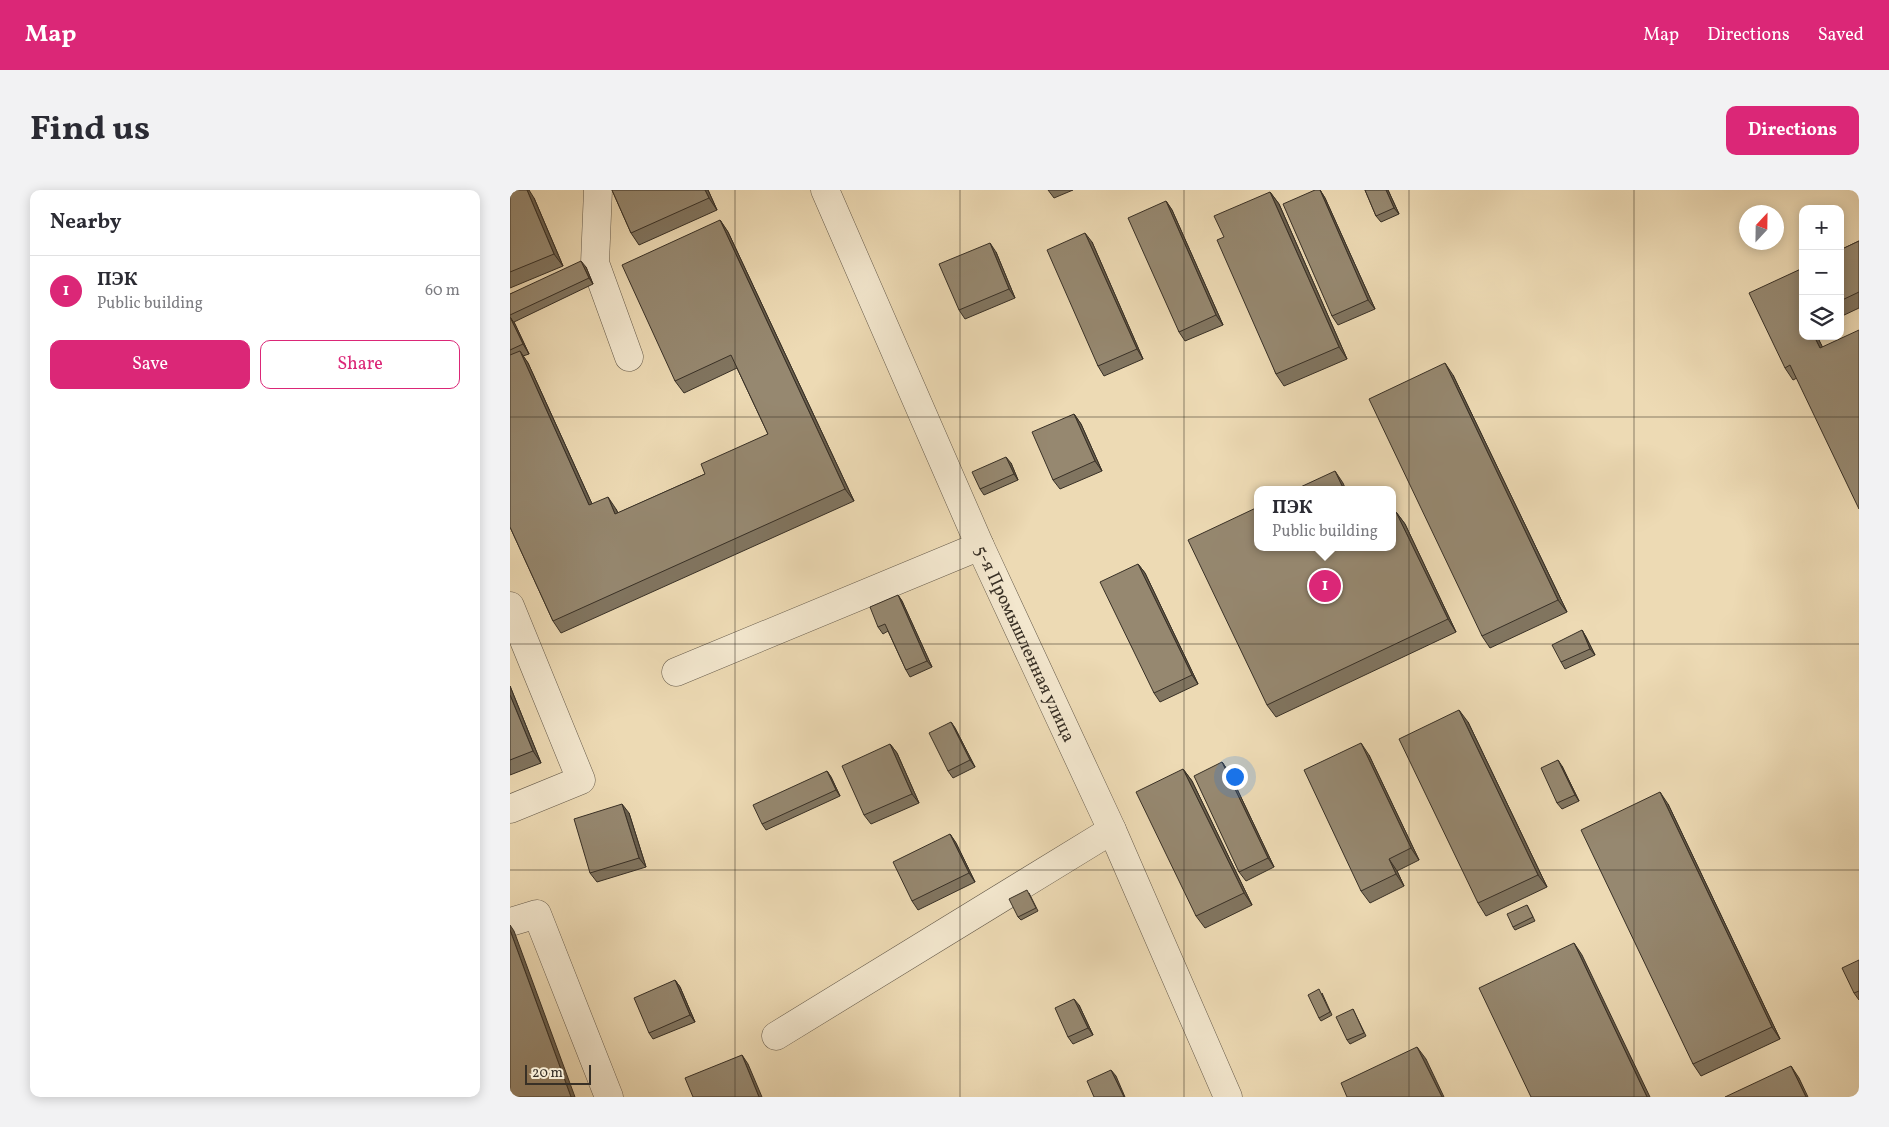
<!DOCTYPE html>
<html lang="en">
<head>
<meta charset="utf-8">
<style>
	body { margin:0; font-family:Vollkorn,serif; background:#f2f2f3; color:#2b2b33 }
	.controls { position:absolute; right:15px; top:15px; display:grid; overflow:hidden; border-radius:10px; box-shadow:0 2px 12px #0003 }
	.controls button { width:45px; height:45px; display:grid; place-items:center; padding:0; border:0; border-bottom:1px solid #e1e1e2; background:#fff; color:#2b2b33; font:25px sans-serif }
	.compass { position:absolute; left:1229px; top:15px; width:45px; height:45px; border-radius:50%; background:#fff; box-shadow:0 2px 12px #0003; rotate:22deg }
	.scale { position:absolute; left:15px; bottom:12px; width:66px; box-sizing:border-box; padding-left:5px; border:2px solid #383026; border-top:0; font-size:14px; line-height:18px; white-space:nowrap; color:#383026; -webkit-text-stroke:4px #f3e7ce; paint-order:stroke }
	.you { position:absolute; left:724px; top:586px; width:18px; height:18px; margin:-12px; border:4px solid #fff; border-radius:50%; background:#1a73e8; box-shadow:0 0 0 8px #1a73e833 }
	.badge { display:grid; place-items:center; width:32px; height:32px; border-radius:50%; background:#db2777; color:#fff; font-size:16px; font-weight:700 }
	.pin { position:absolute; translate:-50% -50%; border:2px solid #fff; box-shadow:0 1px 5px #0006 }
	.popup { position:absolute; left:744px; top:296px; width:142px; height:65px; box-sizing:border-box; display:grid; place-content:center; border-radius:10px; background:#fff; filter:drop-shadow(0 1px 4px #0005); font-size:16px; white-space:nowrap; color:#7c7c81 }
	.popup b { font-size:19px; color:#2b2b33 }
	.popup::after { content:''; position:absolute; left:50%; top:100%; margin-left:-10px; border:10px solid transparent; border-top-color:#fff }
	.list { margin:0; padding:0; list-style:none }
	h2 { display:flex; justify-content:space-between; align-items:center; height:65px; margin:0; padding:0 20px; font-size:21px }
	h2 small { font-size:16px; font-weight:400; color:#7c7c81 }
	.list li { display:grid; grid-template-columns:32px 1fr auto; gap:15px; align-items:center; box-sizing:border-box; height:70px; padding:0 20px; border-top:1px solid #e1e1e2 }
	.list b { display:block; font-size:19px; white-space:nowrap }
	.list p { margin:0; font-size:16px; white-space:nowrap; color:#7c7c81 }
	.list em { font-size:16px; font-style:normal; color:#7c7c81 }
	.actions { display:flex; gap:10px; padding:15px 20px }
	.actions a { flex:1; padding:11px 0; border:1px solid #db2777; border-radius:10px; text-align:center; font-size:18px; color:#db2777 }
	.actions .main { background:#db2777; color:#fff }
	.icon { flex:none; width:28px; height:28px; fill:none; stroke:currentColor; stroke-width:2; stroke-linecap:round; stroke-linejoin:round }
	.map { position:relative; flex:none; width:1349px; height:907px; overflow:hidden; border-radius:10px }
	header { display:flex; align-items:center; gap:30px; box-sizing:border-box; height:70px; padding:0 25px; background:#db2777; color:#fff }
	header strong { font-size:24px }
	nav { display:flex; gap:28px; margin-inline-start:auto; font-size:18px }
	.intro { display:flex; align-items:center; justify-content:space-between; box-sizing:border-box; height:120px; padding:0 30px }
	h1 { margin:0; font-size:35px }
	.button { padding:12px 22px; border-radius:10px; background:#db2777; color:#fff; font-size:18px; font-weight:700 }
	main { display:flex; gap:30px; padding:0 30px }
	aside { flex:1; background:#fff; border-radius:10px; box-shadow:0 2px 12px #0003 }
	.map>svg:first-child { display:block }
</style>
</head>
<body>
<header>
<strong>Map</strong>
<nav><a>Map</a><a>Directions</a><a>Saved</a></nav>
</header>
<div class="intro"><h1>Find us</h1><a class="button">Directions</a></div>
<main>
<aside>
<h2>Nearby<small></small></h2>
<ul class="list">
<li><span class="badge">1</span><div><b>ПЭК</b><p>Public building</p></div><em>60 m</em></li>
</ul>
<div class="actions"><a class="main">Save</a><a>Share</a></div>
</aside>
<div class="map">
<svg width="1349" height="907" viewBox="0 0 1349 907">
	<rect width="100%" height="100%" fill="#eddab4"/>
	<filter id="stains"><feTurbulence type="fractalNoise" baseFrequency=".004" numOctaves="4"/><feColorMatrix values="0 0 0 0 .2 0 0 0 0 .09 0 0 0 0 .02 0 0 0 .5 -.17"/></filter>
	<radialGradient id="worn" r=".72"><stop offset=".6" stop-color="#630" stop-opacity="0"/><stop offset="1" stop-color="#630" stop-opacity=".3"/></radialGradient>
	<g fill="none" stroke-linecap="round" stroke-linejoin="round">
		<g stroke="#655a4a" stroke-width="29">
			<g id="minor">
				<path d="M88,0L85,73L119,167"/>
				<path id="s1" d="M315,0L470,356L602,640L718,907"/>
				<path d="M0,416L71,590L0,619"/>
				<path d="M166,482L470,356"/>
				<path d="M0,732L27,724L99,907"/>
				<path d="M266,846L602,640"/>
			</g>
		</g>
		<use href="#minor" stroke="#f3e7ce" stroke-width="28"/>
	</g>
	<g fill="#817560" stroke="#383026">
		<path d="M102,0H198L207,20L129,55L121,43Z"/>
		<path d="M538,0H563L544,8Z"/>
		<path d="M805,0H810L815,8L865,119L828,135L822,126Z"/>
		<path d="M855,0H878L889,24L871,32L866,26Z"/>
		<path d="M0,2L24,8L53,76L0,98Z"/>
		<path d="M760,2L769,14L837,169L774,196L766,184L714,47Z"/>
		<path d="M656,11L662,20L713,135L675,151L669,142Z"/>
		<path d="M210,30L218,42L344,311L51,443L43,431L0,337V104L76,77L83,94L4,132L19,164L13,166L18,173L82,314L106,319L108,323L195,284L258,244L227,178L174,203L165,191Z"/>
		<path d="M1349,51V118L1330,127V60Z"/>
		<path d="M582,52L633,169L594,186L588,176Z"/>
		<path d="M486,62L505,108L455,129L449,120Z"/>
		<path d="M1293,146H1307L1312,157L1287,188L1283,190L1275,178Z"/>
		<path d="M943,185L1057,422L980,458L972,446Z"/>
		<path d="M564,224L571,234L592,281L550,299L543,290Z"/>
		<path d="M501,273L508,290L474,305L470,299Z"/>
		<path d="M886,322L895,334L946,442L766,527L757,515L882,357Z"/>
		<path d="M628,374L635,383L688,494L650,512L644,503Z"/>
		<path d="M388,405L392,411L422,477L400,487L396,480L378,441L373,444L368,437Z"/>
		<path d="M1072,440L1076,447L1085,465L1055,479L1051,472Z"/>
		<path d="M0,496L31,573L0,585Z"/>
		<path d="M441,532L445,538L465,577L443,588L438,581Z"/>
		<path d="M958,532L1037,697L976,726L968,713Z"/>
		<path d="M380,554L387,563L409,613L361,634L354,625Z"/>
		<path d="M859,565L909,670L887,681L894,696L860,713L851,701Z"/>
		<path d="M712,572L719,582L764,677L736,691L729,682Z"/>
		<path d="M1052,576L1069,611L1052,619L1047,613Z"/>
		<path d="M673,579L682,591L742,715L695,738L686,726Z"/>
		<path d="M317,581L321,587L330,606L256,640L252,634Z"/>
		<path d="M1158,614L1270,849L1191,886L1183,874Z"/>
		<path d="M119,623L136,677L87,692L80,683Z"/>
		<path d="M440,644L446,653L465,692L408,720L402,711Z"/>
		<path d="M519,703L528,721L511,730L508,727Z"/>
		<path d="M1017,715L1025,731L1005,740L1003,737Z"/>
		<path d="M1349,770V810L1344,803Z"/>
		<path d="M165,790L170,797L185,832L143,849L139,843Z"/>
		<path d="M812,803L822,825L811,831L809,828Z"/>
		<path d="M569,815L583,845L563,854L558,847Z"/>
		<path d="M843,819L856,846L840,854L837,850Z"/>
	</g>
	<g fill="#695f4e" stroke="#383026">
		<path d="M17,0H19L24,8L53,76L44,64Z"/>
		<path d="M195,0H198L207,20L199,8Z"/>
		<path d="M810,0L815,8L865,119L858,110Z"/>
		<path d="M876,0H878L889,24L884,18Z"/>
		<path d="M760,2L769,14L837,169L829,157Z"/>
		<path d="M656,11L662,20L713,135L706,125Z"/>
		<path d="M210,30L218,42L344,311L335,299Z"/>
		<path d="M575,43L582,52L633,169L627,159Z"/>
		<path d="M480,53L486,62L505,108L499,99Z"/>
		<path d="M71,71L76,77L83,94L79,88Z"/>
		<path d="M0,127L5,134L19,164L13,154Z"/>
		<path d="M1304,146H1307L1319,170L1310,158Z"/>
		<path d="M10,161L18,173L88,327L79,315Z"/>
		<path d="M935,173L943,185L1057,422L1048,410Z"/>
		<path d="M564,224L571,234L592,281L585,271Z"/>
		<path d="M496,267L501,273L508,290L504,284Z"/>
		<path d="M825,281L833,293L836,300H834Z"/>
		<path d="M98,307L106,319L114,336L105,324Z"/>
		<path d="M886,322L895,334L946,442L938,429Z"/>
		<path d="M628,374L635,383L688,494L682,485Z"/>
		<path d="M388,405L392,411L422,477L417,471Z"/>
		<path d="M1072,440L1076,447L1085,465L1080,459Z"/>
		<path d="M0,496L31,573L23,561L0,505Z"/>
		<path d="M949,520L958,532L1037,697L1028,685Z"/>
		<path d="M441,532L445,538L465,577L460,570Z"/>
		<path d="M851,553L859,565L909,670L901,658Z"/>
		<path d="M380,554L387,563L409,613L402,604Z"/>
		<path d="M1048,570L1052,576L1069,611L1065,605Z"/>
		<path d="M712,572L719,582L764,677L758,668Z"/>
		<path d="M673,579L682,591L742,715L734,703Z"/>
		<path d="M317,581L321,587L330,606L326,600Z"/>
		<path d="M1150,602L1158,614L1270,849L1262,837Z"/>
		<path d="M112,614L119,623L136,677L129,668Z"/>
		<path d="M440,644L446,653L465,692L459,683Z"/>
		<path d="M879,669L887,681L894,696L886,684Z"/>
		<path d="M0,735L4,741L65,907H61L0,740Z"/>
		<path d="M1064,753L1072,765L1140,907H1137Z"/>
		<path d="M165,790L170,797L185,832L180,825Z"/>
		<path d="M564,809L569,815L583,845L578,838Z"/>
		<path d="M907,857L916,869L934,907H932Z"/>
		<path d="M232,865L238,874L252,907H249Z"/>
		<path d="M1281,876L1289,888L1298,907H1296Z"/>
		<path d="M601,880L606,886L615,907H614Z"/>
	</g>
	<g fill="#968870" stroke="#383026">
		<path d="M5,0H17L44,64L0,82V2Z"/>
		<path d="M102,0H195L199,8L121,43Z"/>
		<path d="M805,0H810L858,110L822,126L773,14Z"/>
		<path d="M855,0H876L884,18L866,26Z"/>
		<path d="M760,2L829,157L766,184L707,50L714,47L704,26Z"/>
		<path d="M656,11L706,125L669,142L618,28Z"/>
		<path d="M210,30L335,299L43,431L0,337V165L10,161L79,315L98,307L105,324L195,284L191,274L258,244L221,165L165,191L112,75Z"/>
		<path d="M575,43L627,159L588,176L537,60Z"/>
		<path d="M1349,51V102L1330,111V60Z"/>
		<path d="M480,53L499,99L449,120L429,74Z"/>
		<path d="M71,71L79,88L0,125V104Z"/>
		<path d="M1293,78V146H1304L1310,158L1349,140V319L1280,175L1275,178L1239,103Z"/>
		<path d="M0,127L13,154L0,160Z"/>
		<path d="M935,173L1048,410L972,446L859,209Z"/>
		<path d="M564,224L585,271L543,290L522,242Z"/>
		<path d="M496,267L504,284L470,299L462,282Z"/>
		<path d="M825,281L834,300H784Z"/>
		<path d="M748,317V357H882V324L886,322L938,429L757,515L678,350Z"/>
		<path d="M628,374L682,485L644,503L590,392Z"/>
		<path d="M388,405L417,471L396,480L375,434L368,437L360,417Z"/>
		<path d="M1072,440L1080,459L1051,472L1042,455Z"/>
		<path d="M0,505L23,561L0,570Z"/>
		<path d="M949,520L1028,685L968,713L889,549Z"/>
		<path d="M441,532L460,570L438,581L419,543Z"/>
		<path d="M851,553L901,658L879,669L886,684L851,701L794,580Z"/>
		<path d="M380,554L402,604L354,625L332,576Z"/>
		<path d="M1048,570L1065,605L1047,613L1031,578Z"/>
		<path d="M712,572L758,668L729,682L684,586Z"/>
		<path d="M673,579L734,703L686,726L626,602Z"/>
		<path d="M317,581L326,600L252,634L243,615Z"/>
		<path d="M1150,602L1262,837L1183,874L1071,640Z"/>
		<path d="M112,614L129,668L80,683L64,629Z"/>
		<path d="M440,644L459,683L402,711L383,672Z"/>
		<path d="M517,700L526,718L508,727L499,709Z"/>
		<path d="M1017,715L1023,727L1003,737L997,724Z"/>
		<path d="M0,740L61,907H0Z"/>
		<path d="M1064,753L1137,907H1021L969,798Z"/>
		<path d="M1349,770V801L1344,803L1332,778Z"/>
		<path d="M165,790L180,825L139,843L124,808Z"/>
		<path d="M809,799L820,822L809,828L798,805Z"/>
		<path d="M564,809L578,838L558,847L545,818Z"/>
		<path d="M843,819L854,843L837,850L826,827Z"/>
		<path d="M907,857L932,907H837L831,893Z"/>
		<path d="M232,865L249,907H183L175,888Z"/>
		<path d="M1281,876L1296,907H1215Z"/>
		<path d="M601,880L614,907H584L577,891Z"/>
	</g>
	<path fill="none" stroke="#383026" stroke-width="1" stroke-opacity="0.55" d="M225,0V907M450,0V907M674,0V907M899,0V907M1124,0V907M0,227H1349M0,454H1349M0,680H1349"/>
	<g text-anchor="middle" stroke-width="4" stroke-linejoin="round" paint-order="stroke">
		<g font-size="18" fill="#383026" stroke="#f3e7ce">
			<text dy="6" stroke="none"><textPath href="#s1" startOffset="496">5-я Промышленная улица</textPath></text>
		</g>
	</g>
	<rect width="100%" height="100%" filter="url(#stains)"/>
	<rect width="100%" height="100%" fill="url(#worn)"/>
</svg>
<div class="controls">
<button>+</button>
<button>−</button>
<button><svg class="icon" aria-label="layers" viewBox="0 0 24 24"><path d="M12 4l9 5-9 5-9-5zM3 14l9 5 9-5"/></svg></button>
</div>
<svg class="compass" viewBox="-18 -18 36 36"><path d="M0-13l5 13h-10z" fill="#e53935"/><path d="M0 13l5-13h-10z" fill="#7c7c81"/></svg>
<div class="scale">20 m</div>
<div class="you"></div>
<div class="pin badge" style="left:815px;top:396px">1</div>
<div class="popup"><b>ПЭК</b>Public building</div>
</div>
</main>
</body>
</html>
